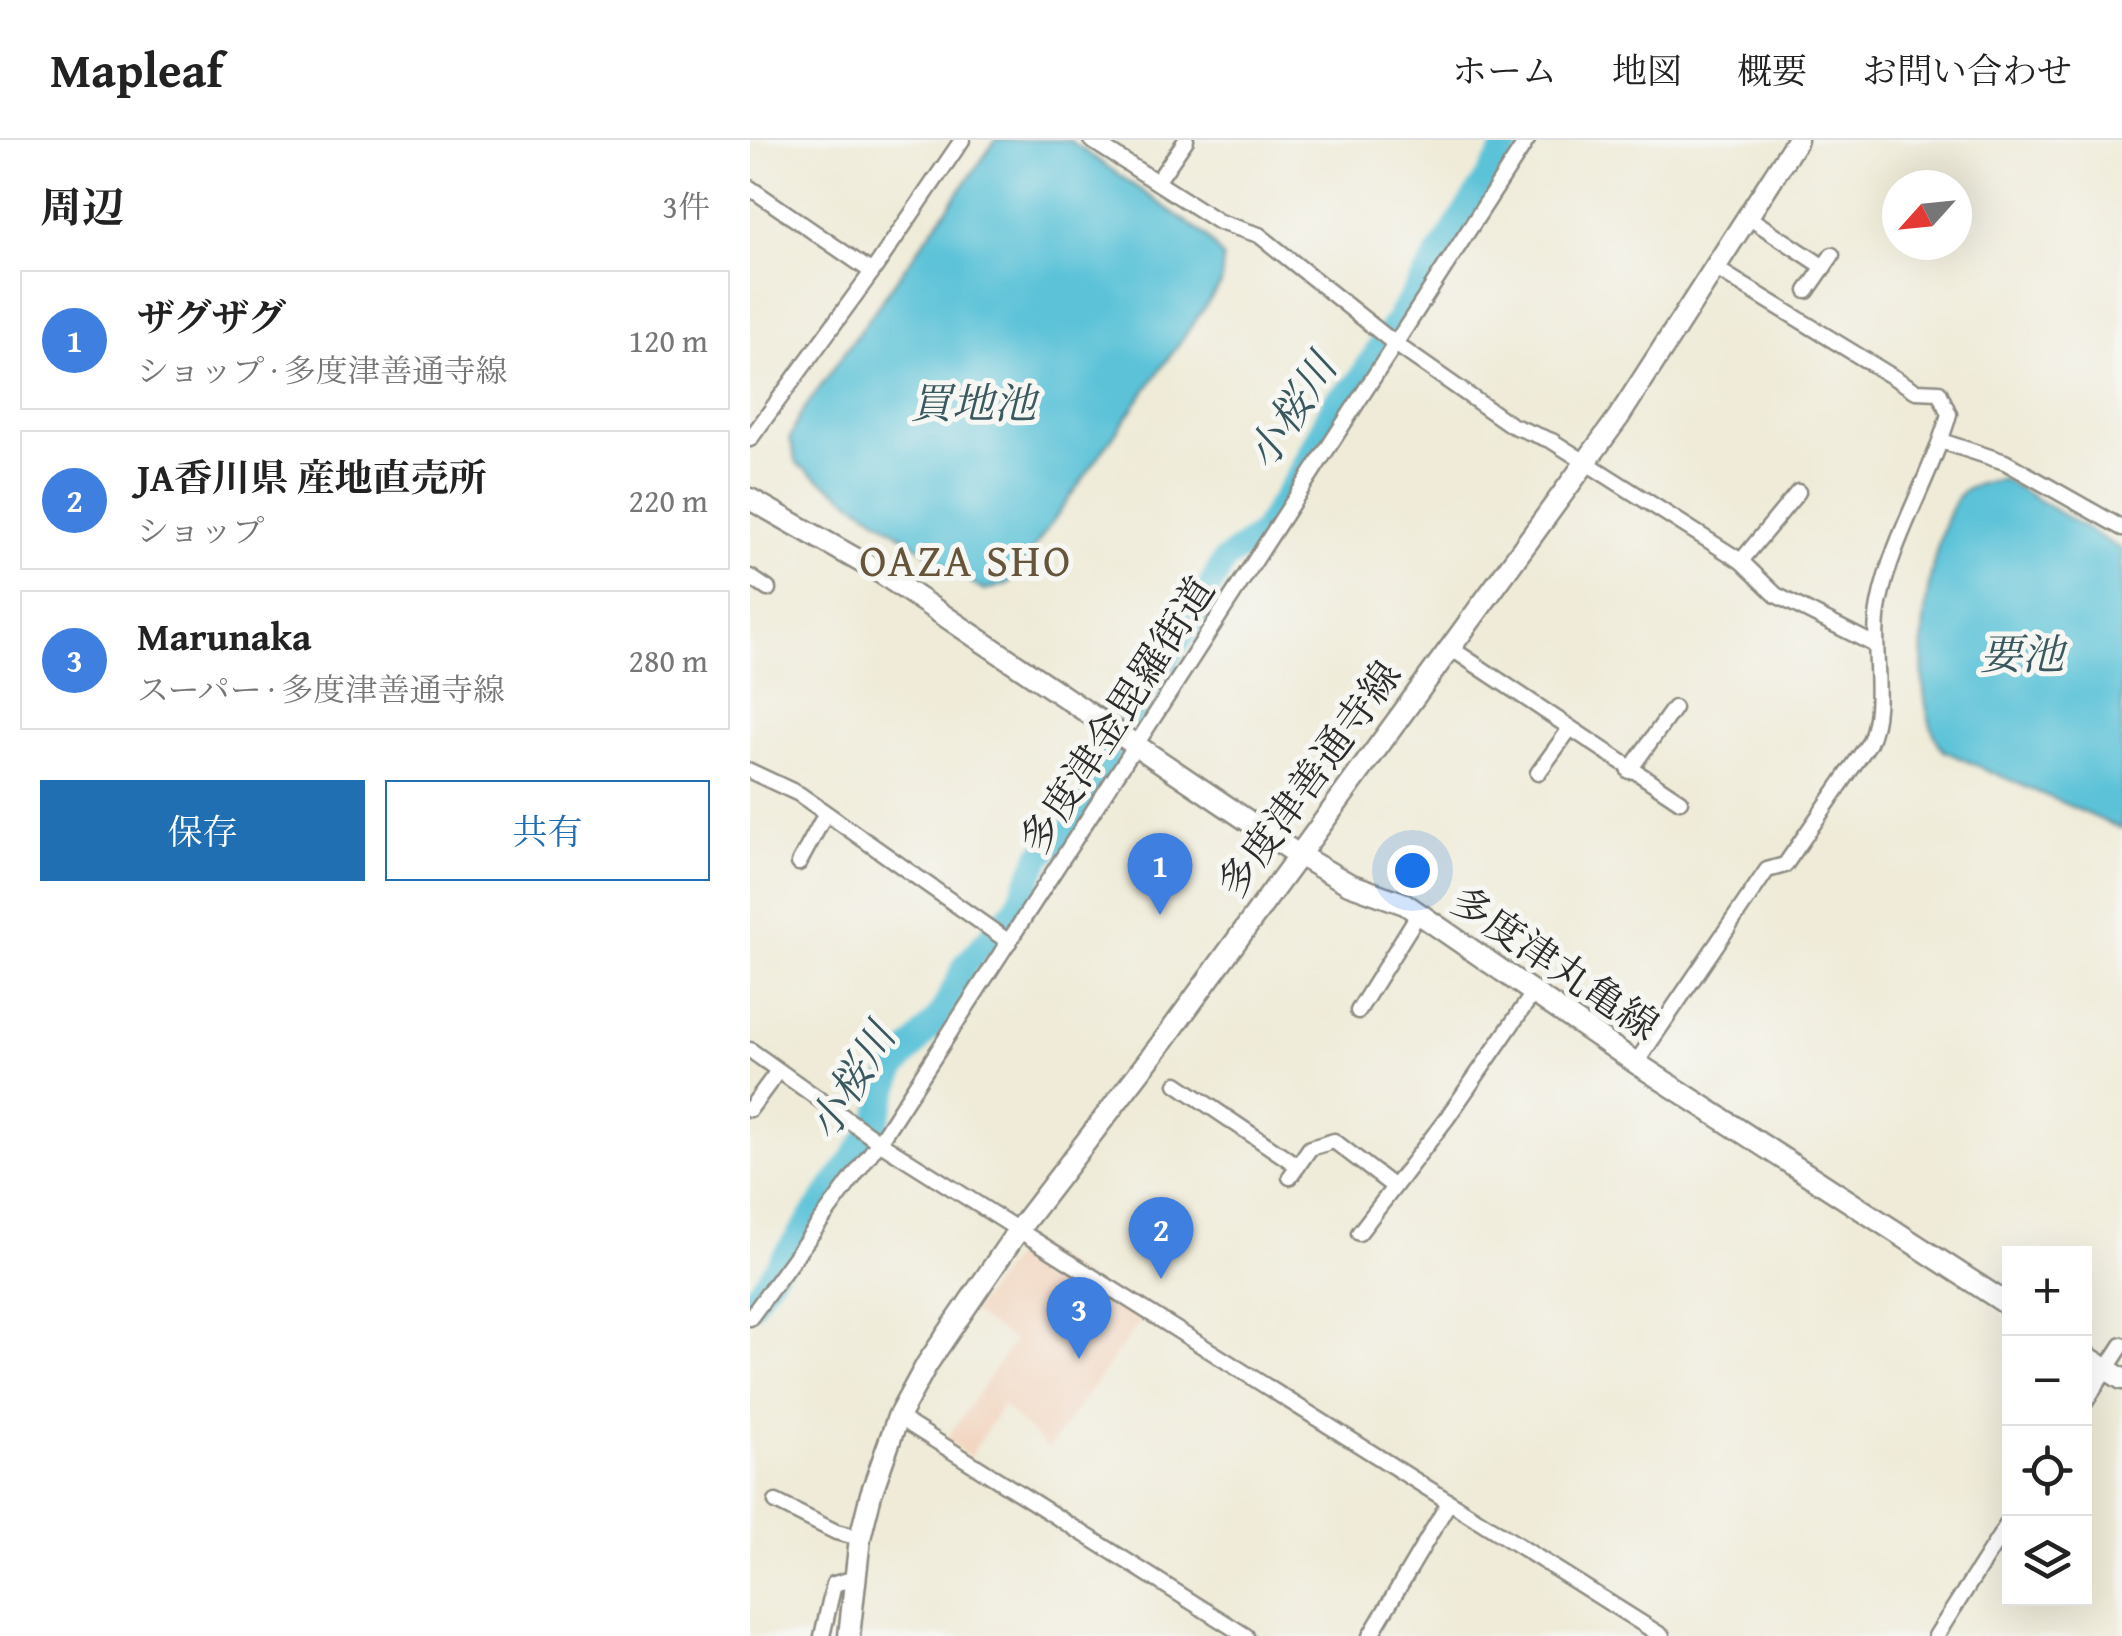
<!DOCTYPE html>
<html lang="ja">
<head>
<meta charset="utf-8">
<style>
	body { margin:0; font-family:"Gentium Book Plus","Noto Serif JP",serif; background:#f2f2f2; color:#222 }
	.controls { position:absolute; right:30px; bottom:30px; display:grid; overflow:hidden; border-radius:0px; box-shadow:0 10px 40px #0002 }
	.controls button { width:90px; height:90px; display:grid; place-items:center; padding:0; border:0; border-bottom:2px solid #e0e0e0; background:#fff; color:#222; font:50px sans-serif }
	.compass { position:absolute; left:1132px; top:30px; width:90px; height:90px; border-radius:50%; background:#fff; box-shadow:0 10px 40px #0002; rotate:243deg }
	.you { position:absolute; left:662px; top:730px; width:35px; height:35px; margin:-25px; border:8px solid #fff; border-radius:50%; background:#1a73e8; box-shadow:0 0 0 15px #1a73e833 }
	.badge { display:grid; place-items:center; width:65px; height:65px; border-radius:50%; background:#1f6fb2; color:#fff; font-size:32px; font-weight:700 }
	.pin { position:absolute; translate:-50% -82px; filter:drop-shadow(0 2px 5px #0008) }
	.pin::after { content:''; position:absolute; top:52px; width:35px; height:30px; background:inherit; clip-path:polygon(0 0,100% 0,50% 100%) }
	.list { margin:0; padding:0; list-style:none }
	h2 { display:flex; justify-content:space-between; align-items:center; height:130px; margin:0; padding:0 40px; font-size:42px }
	h2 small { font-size:32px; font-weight:400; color:#767676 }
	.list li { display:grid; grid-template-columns:65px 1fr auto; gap:30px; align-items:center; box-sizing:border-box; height:140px; margin:0 20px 20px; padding:0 20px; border:2px solid #e0e0e0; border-radius:0px }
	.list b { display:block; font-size:38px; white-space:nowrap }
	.list p { margin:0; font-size:32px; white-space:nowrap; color:#767676 }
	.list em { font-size:32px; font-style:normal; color:#767676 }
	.actions { display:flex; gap:20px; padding:30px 40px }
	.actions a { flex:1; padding:22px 0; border:2px solid #1f6fb2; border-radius:0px; text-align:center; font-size:35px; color:#1f6fb2 }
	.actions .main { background:#1f6fb2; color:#fff }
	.icon { flex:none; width:55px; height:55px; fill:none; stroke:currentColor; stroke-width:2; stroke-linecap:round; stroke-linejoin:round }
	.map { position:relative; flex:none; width:1372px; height:1496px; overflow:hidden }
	header { display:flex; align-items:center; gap:60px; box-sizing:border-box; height:140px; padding:0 50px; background:#fff; border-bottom:2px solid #e0e0e0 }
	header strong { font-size:48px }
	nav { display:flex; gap:55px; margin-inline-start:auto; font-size:35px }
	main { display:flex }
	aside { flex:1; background:#fff }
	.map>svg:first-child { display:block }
</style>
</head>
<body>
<header>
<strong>Mapleaf</strong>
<nav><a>ホーム</a><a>地図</a><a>概要</a><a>お問い合わせ</a></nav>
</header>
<main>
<aside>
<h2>周辺<small>3件</small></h2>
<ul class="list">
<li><span class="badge" style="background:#3f7fe0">1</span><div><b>ザグザグ</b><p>ショップ · 多度津善通寺線</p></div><em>120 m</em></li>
<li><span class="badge" style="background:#3f7fe0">2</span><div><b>JA香川県 産地直売所</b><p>ショップ</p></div><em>220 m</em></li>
<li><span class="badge" style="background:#3f7fe0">3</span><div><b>Marunaka</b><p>スーパー · 多度津善通寺線</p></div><em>280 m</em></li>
</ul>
<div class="actions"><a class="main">保存</a><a>共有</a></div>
</aside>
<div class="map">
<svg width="1372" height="1496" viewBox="0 0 1372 1496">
	<rect width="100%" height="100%" fill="#f6f6f2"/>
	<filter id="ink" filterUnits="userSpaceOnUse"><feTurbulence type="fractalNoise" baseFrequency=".01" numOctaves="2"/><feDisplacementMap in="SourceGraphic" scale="20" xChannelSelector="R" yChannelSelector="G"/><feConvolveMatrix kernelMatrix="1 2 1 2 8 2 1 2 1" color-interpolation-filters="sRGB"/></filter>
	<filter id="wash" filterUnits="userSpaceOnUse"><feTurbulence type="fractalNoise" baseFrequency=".0048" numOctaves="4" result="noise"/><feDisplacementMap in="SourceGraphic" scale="40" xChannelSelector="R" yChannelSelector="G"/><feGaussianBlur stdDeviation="2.25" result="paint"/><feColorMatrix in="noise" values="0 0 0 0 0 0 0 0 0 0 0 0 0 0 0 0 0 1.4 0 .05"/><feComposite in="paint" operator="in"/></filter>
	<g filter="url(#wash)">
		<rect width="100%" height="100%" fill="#efebd8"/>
		<path fill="#f2d4be" d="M276,1100L393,1177L298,1309L252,1265L220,1317L195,1301L264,1201L221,1173Z"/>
		<g fill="#5bc2d8" stroke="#437682" stroke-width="2.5">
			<path d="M246,0H319L455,95L473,118L471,144L259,443L234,451L47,324L40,298L50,275Z"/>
			<path d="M1253,339L1372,410V689L1194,611C1155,562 1175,415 1205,361C1214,345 1236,342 1253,339Z"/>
		</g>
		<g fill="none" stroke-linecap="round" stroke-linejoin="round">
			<g stroke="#5bc2d8" stroke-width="25">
				<path d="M381,575L426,503L455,470L456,454L474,421L512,393L547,338L585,262L606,245L761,0"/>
				<path d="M0,1165L125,987L144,930L191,874L216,824L266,768L290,716L321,689L350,646L359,607"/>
			</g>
		</g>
	</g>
	<g filter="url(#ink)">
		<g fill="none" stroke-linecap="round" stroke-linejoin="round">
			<g stroke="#8d8b82" stroke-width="19">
				<g id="street">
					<path d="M341,0L469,82L509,95L644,203L761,285L802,301L991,421L1026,455L1123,504"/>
					<path d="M407,42L436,0"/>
					<path d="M0,48L122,132L0,299"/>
					<path d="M998,77L1074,127"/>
					<path d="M122,132L212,0"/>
					<path d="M1057,151L1082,115"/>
					<path d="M1191,301L1255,322L1372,388"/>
					<path d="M991,421L1048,352"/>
					<path d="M0,437L18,449"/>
					<path d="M699,507L930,661"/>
					<path d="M0,631L49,654L259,802"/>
					<path d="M879,631L924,568"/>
					<path d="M788,633L819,590"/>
					<path d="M49,723L75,675"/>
					<path d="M608,871L669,773"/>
					<path d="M0,910L129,1002L912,1496"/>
					<path d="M886,923L1017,730L1035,725L1119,603C1137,563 1120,509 1129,464C1142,398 1181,338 1199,274L1189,252L1166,251L965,128"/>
					<path d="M427,944L548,1026"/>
					<path d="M0,969L28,931"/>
					<path d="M540,1037L560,1008L584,1001L644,1047"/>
					<path d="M609,1093L697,978L784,852"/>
					<path d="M0,1178L129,1002L777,0"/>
					<path d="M1334,1264L1372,1205"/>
					<path d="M148,1277L496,1496"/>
					<path d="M26,1362L86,1392L110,1398"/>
					<path d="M72,1496L84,1444L106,1438"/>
					<path d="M620,1496L698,1364"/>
					<path d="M1186,1496L1260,1380"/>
				</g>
			</g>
			<g stroke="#8d8b82" stroke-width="25">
				<g id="secondary">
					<path d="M0,359L131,433L547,714L599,744L655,764L886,923L1260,1166"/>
					<path d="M1334,1215L1372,1239"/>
					<path d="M99,1496L110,1398L121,1354L148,1277L177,1224L269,1089L414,900L868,278L1047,0"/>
				</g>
			</g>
			<use href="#street" stroke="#fff" stroke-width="14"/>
			<use href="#secondary" stroke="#fff" stroke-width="20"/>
		</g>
	</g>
	<g text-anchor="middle" stroke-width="10" stroke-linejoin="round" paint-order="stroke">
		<g font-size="40" fill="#2b2b2b" stroke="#f6f6f2">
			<text transform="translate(367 575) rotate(-57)" y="14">多度津金毘羅街道</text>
			<text transform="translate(559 639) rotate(-54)" y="14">多度津善通寺線</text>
			<text transform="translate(805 823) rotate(34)" y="14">多度津丸亀線</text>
		</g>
		<g font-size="42" font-style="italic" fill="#39585f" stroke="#f6f6f2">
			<text x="223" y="278">買地池</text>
			<text transform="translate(541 271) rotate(-57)" y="15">小桜川</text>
			<text x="1272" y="529">要池</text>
			<text transform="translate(101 941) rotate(-59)" y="15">小桜川</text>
		</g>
		<g font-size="45" letter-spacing="2.5" fill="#66543b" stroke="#f6f6f2">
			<text x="216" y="436">OAZA SHO</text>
		</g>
	</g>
</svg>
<div class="controls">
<button>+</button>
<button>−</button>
<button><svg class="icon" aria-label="locate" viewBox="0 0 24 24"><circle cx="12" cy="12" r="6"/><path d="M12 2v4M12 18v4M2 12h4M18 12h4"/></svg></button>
<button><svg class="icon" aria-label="layers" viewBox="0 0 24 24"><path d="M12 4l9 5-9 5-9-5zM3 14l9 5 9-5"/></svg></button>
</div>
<svg class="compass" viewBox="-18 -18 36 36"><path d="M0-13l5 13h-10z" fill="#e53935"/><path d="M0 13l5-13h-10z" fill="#767676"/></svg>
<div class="you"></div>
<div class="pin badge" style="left:410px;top:775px;background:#3f7fe0">1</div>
<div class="pin badge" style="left:411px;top:1139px;background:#3f7fe0">2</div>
<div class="pin badge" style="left:329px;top:1219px;background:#3f7fe0">3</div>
</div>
</main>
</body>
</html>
